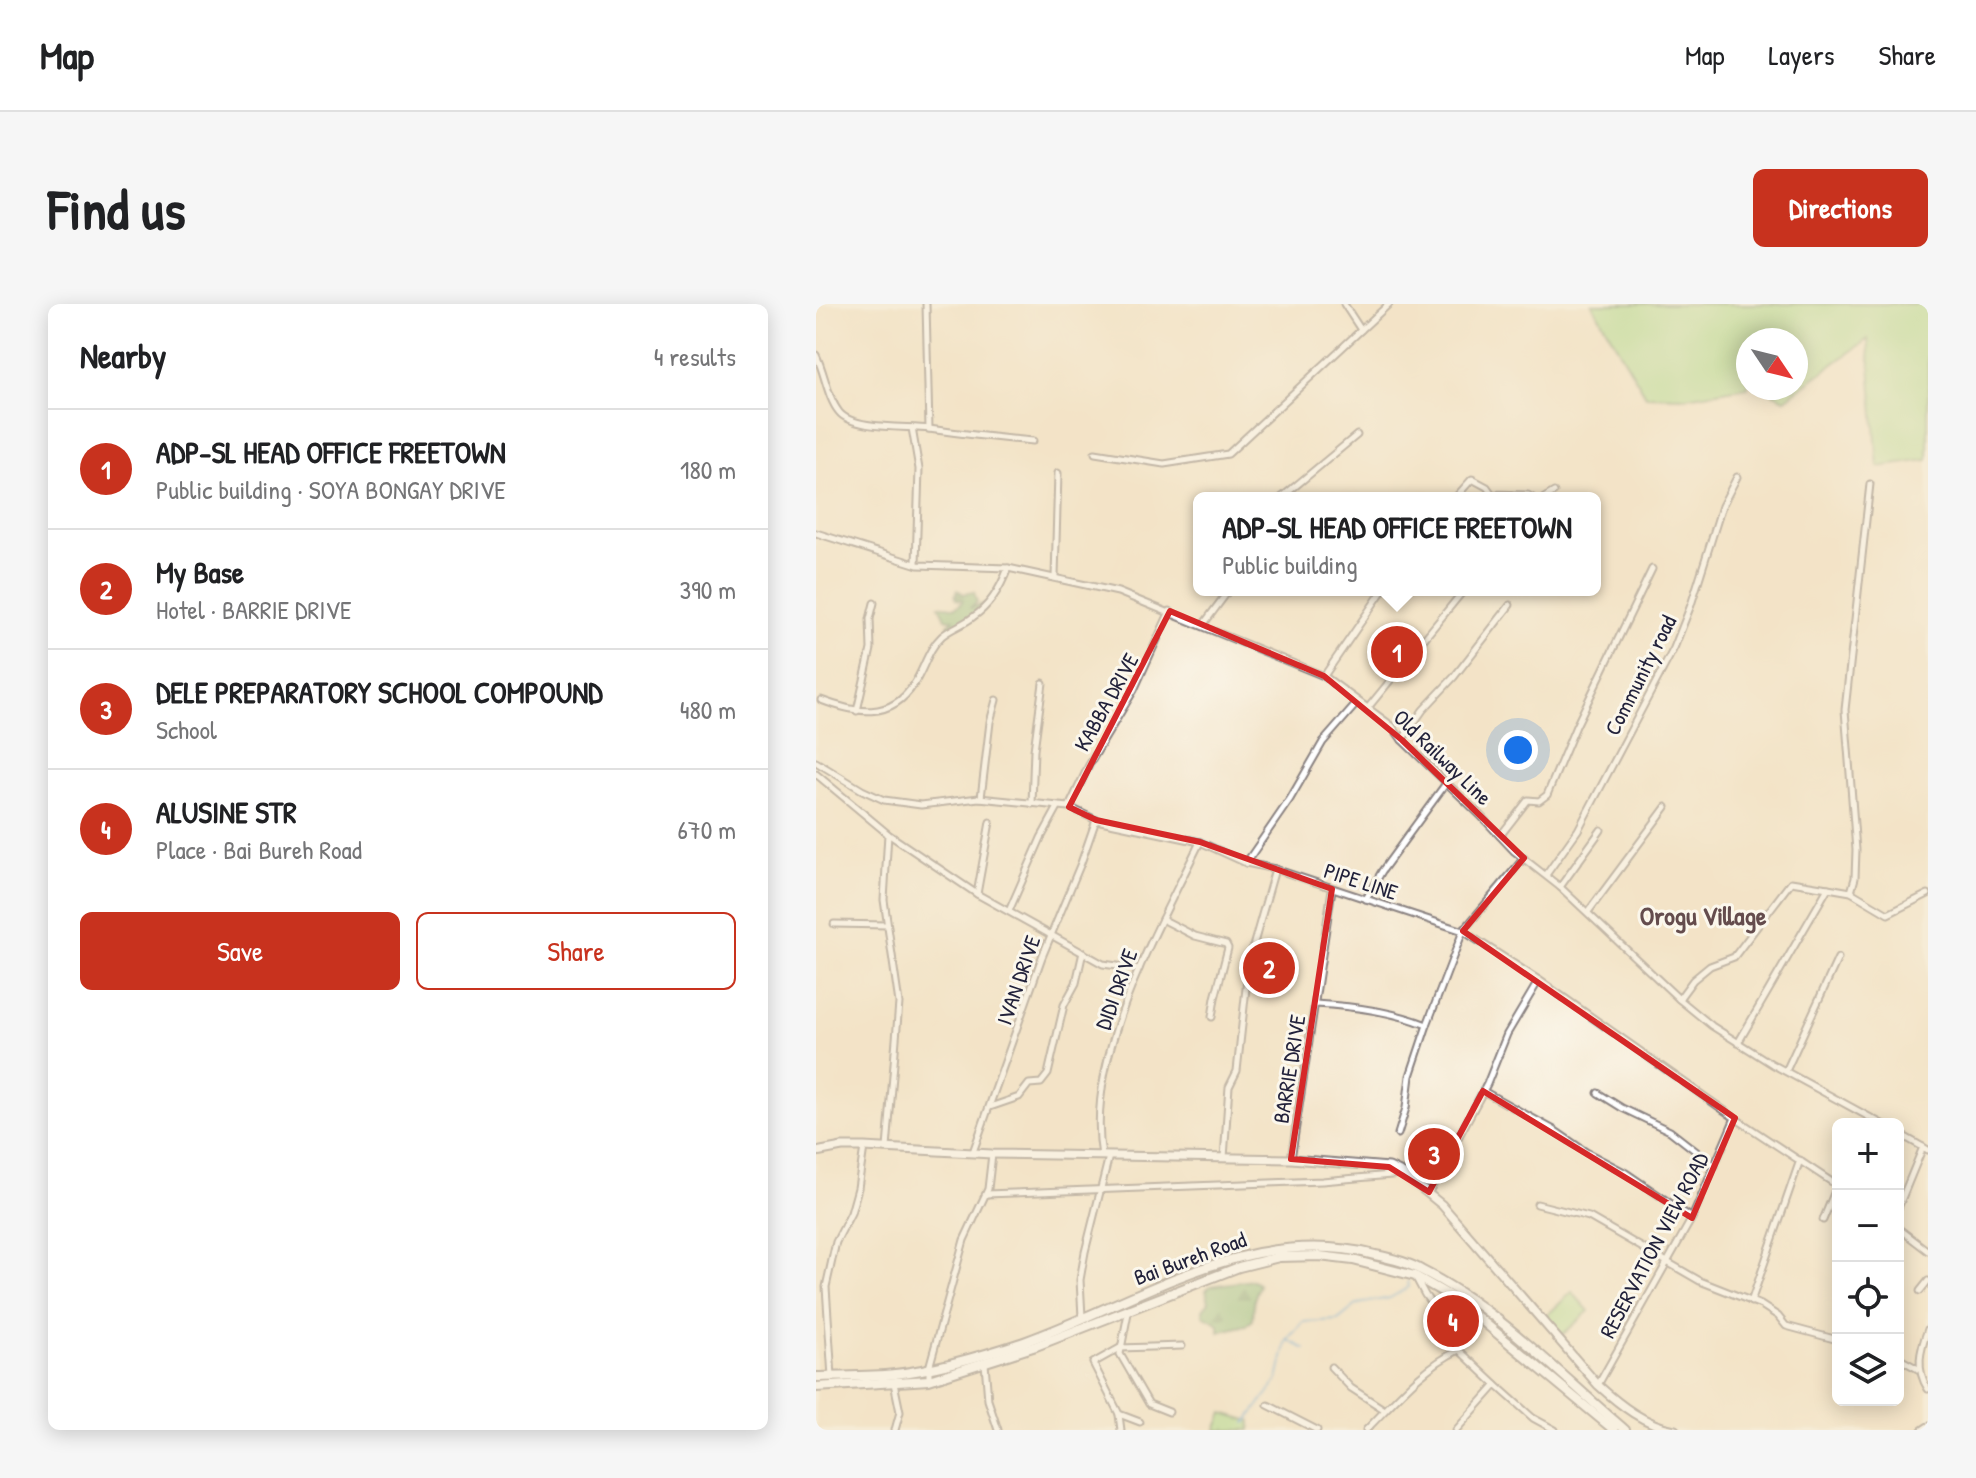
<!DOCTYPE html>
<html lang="en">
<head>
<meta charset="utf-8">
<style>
	body { margin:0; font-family:"Patrick Hand",sans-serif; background:#f6f6f6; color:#202124 }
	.controls { position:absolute; right:24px; bottom:24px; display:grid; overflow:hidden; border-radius:12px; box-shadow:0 4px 20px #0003 }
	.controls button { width:72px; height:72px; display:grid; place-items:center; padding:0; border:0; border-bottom:2px solid #e0e0e0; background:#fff; color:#202124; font:40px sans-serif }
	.compass { position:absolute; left:920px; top:24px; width:72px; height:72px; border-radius:50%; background:#fff; box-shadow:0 4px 20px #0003; rotate:125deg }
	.you { position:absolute; left:702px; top:446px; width:28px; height:28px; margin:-20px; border:6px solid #fff; border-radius:50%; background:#1a73e8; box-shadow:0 0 0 12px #1a73e833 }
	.badge { display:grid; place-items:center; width:52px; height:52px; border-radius:50%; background:#c8321e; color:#fff; font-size:26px; font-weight:700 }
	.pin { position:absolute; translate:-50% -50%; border:4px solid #fff; box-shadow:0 2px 8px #0006 }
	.popup { position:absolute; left:377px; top:188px; width:408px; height:104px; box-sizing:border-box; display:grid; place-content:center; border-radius:12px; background:#fff; filter:drop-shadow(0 2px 6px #0005); font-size:26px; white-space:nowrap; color:#757577 }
	.popup b { font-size:30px; color:#202124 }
	.popup::after { content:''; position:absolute; left:50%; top:100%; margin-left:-16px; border:16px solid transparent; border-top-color:#fff }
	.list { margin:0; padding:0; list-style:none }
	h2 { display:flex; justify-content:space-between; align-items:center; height:104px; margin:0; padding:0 32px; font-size:34px }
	h2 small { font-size:26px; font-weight:400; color:#757577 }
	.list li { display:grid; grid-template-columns:52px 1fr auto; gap:24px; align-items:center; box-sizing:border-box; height:120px; padding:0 32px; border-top:2px solid #e0e0e0 }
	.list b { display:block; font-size:30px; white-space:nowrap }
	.list p { margin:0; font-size:26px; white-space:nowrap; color:#757577 }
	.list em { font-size:26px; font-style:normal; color:#757577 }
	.actions { display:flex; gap:16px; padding:24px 32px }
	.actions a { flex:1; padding:18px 0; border:2px solid #c8321e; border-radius:12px; text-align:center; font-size:28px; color:#c8321e }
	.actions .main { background:#c8321e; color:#fff }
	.icon { flex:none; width:44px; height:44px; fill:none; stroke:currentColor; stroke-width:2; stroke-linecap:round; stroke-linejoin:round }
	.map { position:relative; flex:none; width:1112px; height:1126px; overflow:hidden; border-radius:12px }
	header { display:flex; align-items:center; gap:48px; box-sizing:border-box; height:112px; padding:0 40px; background:#fff; border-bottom:2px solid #e0e0e0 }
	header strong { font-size:38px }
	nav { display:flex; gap:44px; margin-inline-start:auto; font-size:28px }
	.intro { display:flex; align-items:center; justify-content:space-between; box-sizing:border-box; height:192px; padding:0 48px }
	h1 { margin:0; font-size:56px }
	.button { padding:20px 36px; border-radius:12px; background:#c8321e; color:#fff; font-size:28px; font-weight:700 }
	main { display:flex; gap:48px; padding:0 48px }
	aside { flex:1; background:#fff; border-radius:12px; box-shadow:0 4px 20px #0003 }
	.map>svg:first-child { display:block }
</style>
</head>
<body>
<header>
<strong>Map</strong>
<nav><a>Map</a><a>Layers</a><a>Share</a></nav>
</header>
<div class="intro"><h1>Find us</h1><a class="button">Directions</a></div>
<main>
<aside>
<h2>Nearby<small>4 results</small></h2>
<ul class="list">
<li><span class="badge">1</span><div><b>ADP-SL HEAD OFFICE FREETOWN</b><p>Public building · SOYA BONGAY DRIVE</p></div><em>180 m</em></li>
<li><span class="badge">2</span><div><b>My Base</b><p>Hotel · BARRIE DRIVE</p></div><em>390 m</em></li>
<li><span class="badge">3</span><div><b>DELE PREPARATORY SCHOOL COMPOUND</b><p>School</p></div><em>480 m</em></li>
<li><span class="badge">4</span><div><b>ALUSINE STR</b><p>Place · Bai Bureh Road</p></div><em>670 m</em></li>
</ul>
<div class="actions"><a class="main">Save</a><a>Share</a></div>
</aside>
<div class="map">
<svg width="1112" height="1126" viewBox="0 0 1112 1126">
	<defs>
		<pattern id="forest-firs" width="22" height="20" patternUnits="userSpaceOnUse" patternTransform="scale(2)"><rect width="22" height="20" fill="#86ba75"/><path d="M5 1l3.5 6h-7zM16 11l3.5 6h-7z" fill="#6d9761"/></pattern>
		<pattern id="wetland-marsh" width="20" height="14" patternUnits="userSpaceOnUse" patternTransform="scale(2)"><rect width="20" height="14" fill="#a8da89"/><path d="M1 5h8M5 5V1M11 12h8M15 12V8" fill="none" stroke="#90bb77"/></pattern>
	</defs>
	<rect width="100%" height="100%" fill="#fbf7ec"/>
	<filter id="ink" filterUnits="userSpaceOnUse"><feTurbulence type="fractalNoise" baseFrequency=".0125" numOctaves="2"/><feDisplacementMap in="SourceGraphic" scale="16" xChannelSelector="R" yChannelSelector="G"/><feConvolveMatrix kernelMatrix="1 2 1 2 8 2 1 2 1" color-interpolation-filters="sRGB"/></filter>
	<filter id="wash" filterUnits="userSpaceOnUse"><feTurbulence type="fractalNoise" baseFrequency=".006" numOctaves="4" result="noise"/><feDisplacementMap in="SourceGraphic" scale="32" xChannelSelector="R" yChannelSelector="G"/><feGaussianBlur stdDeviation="1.8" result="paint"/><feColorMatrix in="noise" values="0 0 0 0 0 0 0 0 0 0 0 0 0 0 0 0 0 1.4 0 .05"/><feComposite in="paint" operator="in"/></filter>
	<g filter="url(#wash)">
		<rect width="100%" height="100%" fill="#f3e3c7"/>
		<g fill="#a8da89" stroke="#657e62" stroke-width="2">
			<path d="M776,0H1112V156L1062,163L1052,35L969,95L945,84H980V36H932V83L870,93L830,92Z"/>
			<path d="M756,988L773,1007L746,1031L729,1013Z"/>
		</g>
		<g fill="url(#forest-firs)" stroke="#546e58" stroke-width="2">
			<path d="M142,286L148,290L158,288L161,298L154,304L167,300L158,311L134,323L132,321L138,315H130L123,302C135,300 139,309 147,296L140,295L139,292Z"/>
			<path d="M437,976L443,981L438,996L437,1016L430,1021L403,1028V1020L387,1011V1005L393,998L390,986L394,982Z"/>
		</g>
		<path fill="url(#wetland-marsh)" stroke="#657e62" stroke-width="2" d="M407,1109L435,1117L434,1126H400Z"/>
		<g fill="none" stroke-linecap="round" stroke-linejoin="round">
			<g stroke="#5ba1d1" stroke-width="2">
				<path d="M472,1036L489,1045"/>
				<path d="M430,1119L462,1076L471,1036L487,1018L522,1016L542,1000L574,994L593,983L592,977"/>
			</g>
		</g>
	</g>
	<g filter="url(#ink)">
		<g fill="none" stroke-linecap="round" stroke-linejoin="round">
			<g stroke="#8a8281" stroke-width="9">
				<g id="street">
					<path d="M110,0L113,125"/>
					<path d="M528,0L545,26"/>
					<path d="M0,51C9,69 11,93 23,108C37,126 91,122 113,125C148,130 182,134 217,137"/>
					<path d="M96,124L103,165L100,260"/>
					<path d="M279,149L348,160L412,150L573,0"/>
					<path d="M465,194L541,131"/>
					<path d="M639,194L656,175L671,183L676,190L712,191L717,194"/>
					<path d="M728,194L738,188"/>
					<path d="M0,229L102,261L192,264L302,288L508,372L576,422L586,436L664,511L698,547L744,583L863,695L896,722L956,760L1066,820"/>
					<path d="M239,273L242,169"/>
					<path d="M387,321L413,286"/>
					<path d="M508,372L567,286"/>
					<path d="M5,396C39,409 75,417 98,380C108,365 112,345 126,332C135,324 147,321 157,313C175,301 185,283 192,264"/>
					<path d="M551,405L648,286"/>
					<path d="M41,407L55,345L54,315L58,299"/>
					<path d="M586,436L607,406L638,373L694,301"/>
					<path d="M0,458L46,486L68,496L105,501L163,494L253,503L280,516L384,538L430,559L459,565L647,627L723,676L919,814L1022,882"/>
					<path d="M0,470L72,530L161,590L287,660L323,665"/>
					<path d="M165,494L174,418L180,396"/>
					<path d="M216,500L218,446L227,379"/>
					<path d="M253,503L273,461L318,386L354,307"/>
					<path d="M684,532L712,496L723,497L731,491L760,422L836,265"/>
					<path d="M430,559L474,495L507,438L542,398"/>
					<path d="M730,571L762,526L858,344L875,301L906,202L921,173"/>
					<path d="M744,583L785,526"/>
					<path d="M1035,588L1039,574L1040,546L1029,406L1054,180"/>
					<path d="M161,590L174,518"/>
					<path d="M550,595L566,567L631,478"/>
					<path d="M193,607L225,534L242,503"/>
					<path d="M772,608L850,503"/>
					<path d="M346,615L379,632L410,640L412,644L399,694L396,713"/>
					<path d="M18,620L71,621"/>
					<path d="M863,695L877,676L894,662L918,653L975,578L1012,584"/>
					<path d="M499,700C536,702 576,707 611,721"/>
					<path d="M922,739L1012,584L1035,588L1072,610L1112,590"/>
					<path d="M970,767L1022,654"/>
					<path d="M667,787L738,826L770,848L810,869L876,914"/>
					<path d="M782,789L806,804L854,827L899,862"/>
					<path d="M174,803L203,793L213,780L225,779L232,770L248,701L260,679L267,648"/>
					<path d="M1082,829L1112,846"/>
					<path d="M582,830L590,804L594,772L611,721L647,627L708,554"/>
					<path d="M71,844L83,699L68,596L72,530"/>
					<path d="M157,848L226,653L265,559L280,516"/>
					<path d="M286,852C268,753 342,625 384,538"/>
					<path d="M408,854L412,796L413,783L421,767L431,675L436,646L459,565"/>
					<path d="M475,855L516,585"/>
					<path d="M613,888L671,780L691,730L723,676"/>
					<path d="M170,890L506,877L587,870"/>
					<path d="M721,900L773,913L884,977L945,1001L962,1012L970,1022L1022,1036"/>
					<path d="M1082,904L1107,843"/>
					<path d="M1007,916L1021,882"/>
					<path d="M1082,924L1112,947"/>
					<path d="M600,974L609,991L639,1033L643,1046L680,1081L640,1126"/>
					<path d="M1104,987L1112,977"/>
					<path d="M935,998L984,856"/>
					<path d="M313,1004L304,1050L333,1100L353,1108"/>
					<path d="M266,1013L264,976L269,948L293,852"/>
					<path d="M1112,1025C1104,1046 1099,1065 1112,1085"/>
					<path d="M1082,1054L1102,1065"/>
					<path d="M169,1059L172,1096L182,1126"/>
					<path d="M515,1063L535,1084L569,1106"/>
					<path d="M16,1073L10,983L20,938L35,909L42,884L48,843"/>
					<path d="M113,1076V1064L148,936L172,885L176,850"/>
					<path d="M78,1079L84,1108L79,1126"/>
					<path d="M680,1081L717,1114L739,1126"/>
					<path d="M782,1081L876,914L919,814"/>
					<path d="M452,1101L501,1126"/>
					<path d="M303,1111L305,1126"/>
					<path d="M324,1118L303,1110L277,1059L304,1044L366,1042"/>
					<path d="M550,1126C579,1097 605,1064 643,1046"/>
					<path d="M1106,1126L1112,1122"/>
				</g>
			</g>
			<g stroke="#8a8281" stroke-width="11">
				<path id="secondary" d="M0,848L26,843H48L176,850L475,855L573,863L588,870L626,901L782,1081C804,1101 829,1121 859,1126"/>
			</g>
			<g stroke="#8a8281" stroke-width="12">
				<g id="highway">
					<path d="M0,1073C26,1072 53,1073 79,1070C119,1066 169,1051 208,1038C323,997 431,919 559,951C574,954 591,958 605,966C681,1004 744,1071 809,1126"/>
					<path d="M0,1083L113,1076L220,1042L423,963L463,953L503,952L537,956L599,972L641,996L798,1126"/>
				</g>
			</g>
			<use href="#street" stroke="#fff" stroke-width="5"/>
			<use href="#secondary" stroke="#fff" stroke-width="7"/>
			<use href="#highway" stroke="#fff" stroke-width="8"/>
		</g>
	</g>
	<path d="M0 0H1112V1126H0ZM354,307L508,372L586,436L708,554L647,627L919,814L876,914L667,787L613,888L573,863L475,855L516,585L384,538L280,516L253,503Z" fill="#f3e3c7" fill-opacity=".55" fill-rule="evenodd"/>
	<path fill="none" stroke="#d62828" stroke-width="6" stroke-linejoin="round" d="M354,307L508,372L586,436L708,554L647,627L919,814L876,914L667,787L613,888L573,863L475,855L516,585L384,538L280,516L253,503Z"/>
	<g text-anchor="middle" stroke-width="6" stroke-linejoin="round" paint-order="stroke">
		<g font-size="22" fill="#22223b" stroke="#fbf7ec">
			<text transform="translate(824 371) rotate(-63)" y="8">Community road</text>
			<text transform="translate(290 398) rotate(-61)" y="8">KABBA DRIVE</text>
			<text transform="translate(627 453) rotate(44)" y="8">Old Railway Line</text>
			<text transform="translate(545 577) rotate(18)" y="8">PIPE LINE</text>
			<text transform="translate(202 676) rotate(-71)" y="8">IVAN DRIVE</text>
			<text transform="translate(300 685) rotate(-70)" y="8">DIDI DRIVE</text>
			<text transform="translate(473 765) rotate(-81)" y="8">BARRIE DRIVE</text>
			<text transform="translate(838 941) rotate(-62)" y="8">RESERVATION VIEW ROAD</text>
			<text transform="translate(374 954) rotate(-20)" y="8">Bai Bureh Road</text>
		</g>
		<g font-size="26" font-weight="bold" fill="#644c4d" stroke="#fbf7ec">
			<text x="887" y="621">Orogu Village</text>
		</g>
	</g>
</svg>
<div class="controls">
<button>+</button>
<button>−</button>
<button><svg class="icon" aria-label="locate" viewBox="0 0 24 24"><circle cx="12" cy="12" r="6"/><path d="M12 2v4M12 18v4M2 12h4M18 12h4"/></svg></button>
<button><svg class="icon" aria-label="layers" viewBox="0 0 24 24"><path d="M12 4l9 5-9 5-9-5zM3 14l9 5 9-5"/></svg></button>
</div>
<svg class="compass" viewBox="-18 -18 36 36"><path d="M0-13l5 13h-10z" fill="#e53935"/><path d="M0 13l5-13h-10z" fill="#757577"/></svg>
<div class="you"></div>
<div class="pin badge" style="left:581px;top:348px">1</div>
<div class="popup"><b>ADP-SL HEAD OFFICE FREETOWN</b>Public building</div>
<div class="pin badge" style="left:453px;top:664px">2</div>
<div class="pin badge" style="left:618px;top:850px">3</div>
<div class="pin badge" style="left:637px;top:1017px">4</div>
</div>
</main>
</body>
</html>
